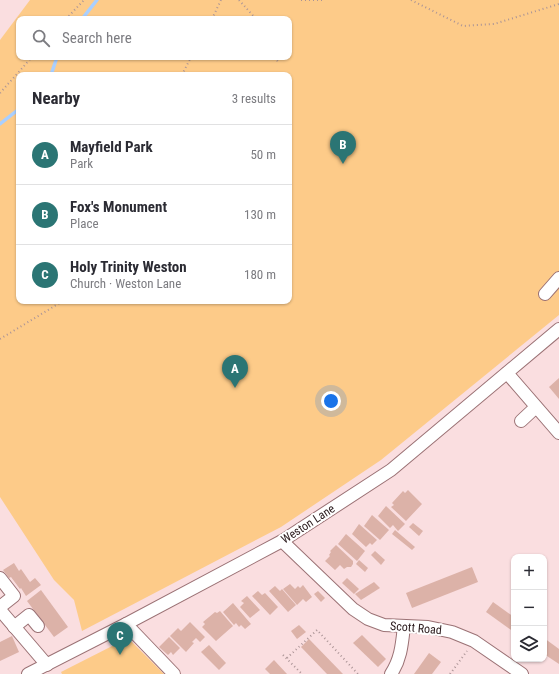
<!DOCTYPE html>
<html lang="en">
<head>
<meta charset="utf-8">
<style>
	body { margin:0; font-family:"Roboto Condensed",sans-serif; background:#f2f2f3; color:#2b2b33 }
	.controls { position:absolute; right:12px; bottom:12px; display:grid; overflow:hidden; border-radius:8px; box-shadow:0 1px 3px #0004 }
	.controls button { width:36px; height:36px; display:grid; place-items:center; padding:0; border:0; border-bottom:1px solid #e1e1e2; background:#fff; color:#2b2b33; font:20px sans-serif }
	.you { position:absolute; left:331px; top:401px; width:14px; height:14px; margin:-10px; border:3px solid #fff; border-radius:50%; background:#1a73e8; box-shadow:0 0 0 6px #1a73e833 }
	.badge { display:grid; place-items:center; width:26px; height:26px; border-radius:50%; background:#2b7574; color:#fff; font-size:13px; font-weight:700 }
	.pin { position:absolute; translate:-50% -33px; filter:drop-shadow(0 1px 2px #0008) }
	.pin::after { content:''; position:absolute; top:21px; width:14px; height:12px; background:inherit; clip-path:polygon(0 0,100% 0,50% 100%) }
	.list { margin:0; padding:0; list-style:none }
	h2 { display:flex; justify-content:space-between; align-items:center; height:52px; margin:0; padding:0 16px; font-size:17px }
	h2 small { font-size:13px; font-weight:400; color:#7c7c81 }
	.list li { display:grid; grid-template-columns:26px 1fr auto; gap:12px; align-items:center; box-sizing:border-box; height:60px; padding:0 16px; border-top:1px solid #e1e1e2 }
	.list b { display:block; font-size:15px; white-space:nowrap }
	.list p { margin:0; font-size:13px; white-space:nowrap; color:#7c7c81 }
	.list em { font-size:13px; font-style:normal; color:#7c7c81 }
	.icon { flex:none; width:22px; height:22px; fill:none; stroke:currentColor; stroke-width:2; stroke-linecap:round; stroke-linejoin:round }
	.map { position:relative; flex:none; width:559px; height:674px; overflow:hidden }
	.search { position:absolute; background:#fff; box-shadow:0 1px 3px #0004; left:16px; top:16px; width:276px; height:44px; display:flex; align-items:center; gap:10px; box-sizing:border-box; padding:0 14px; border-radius:8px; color:#7c7c81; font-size:15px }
	.panel { position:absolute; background:#fff; box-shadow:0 1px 3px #0004; left:16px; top:72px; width:276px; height:232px; border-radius:8px }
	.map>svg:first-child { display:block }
</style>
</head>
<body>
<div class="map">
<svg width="559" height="674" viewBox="0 0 559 674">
	<rect width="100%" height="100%" fill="#fadee0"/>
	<g fill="#fdcb89" fill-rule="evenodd">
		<path d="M30,0H559V315L381,460L281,527L82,631L74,600L54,580L0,497V40ZM19,19H289V57H19ZM19,75H289V301H19Z"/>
		<path d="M128,638L164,674H62L61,672Z"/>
	</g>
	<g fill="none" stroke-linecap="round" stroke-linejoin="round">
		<g stroke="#a9cfff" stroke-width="3.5">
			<path d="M82,19L97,0"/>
			<path d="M51,75L57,57"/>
			<path d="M0,124L19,109"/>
		</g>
	</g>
	<g fill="#dcb2a8">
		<path d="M559,378V399L549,387Z"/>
		<path d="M408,490L422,504L406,521L391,507L394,505L392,503L403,491L405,493Z"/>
		<path d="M386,506L405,524L398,531L393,525L390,528L378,516Z"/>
		<path d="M372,515L389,530L380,540L364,526Z"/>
		<path d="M413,523L423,531L419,536L409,527Z"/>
		<path d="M359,524L377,540L372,545L370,543L366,547L352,534Z"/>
		<path d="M395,530L415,547L412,550L392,534Z"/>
		<path d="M346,534L365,551L357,561L338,544Z"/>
		<path d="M336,545L353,561V564L351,567H347L344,569L340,565L335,570L325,561L330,556L329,555L331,552L330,551Z"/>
		<path d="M375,551L385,560L381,565L371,555Z"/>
		<path d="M359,560L368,568L365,572L356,564Z"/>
		<path d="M14,563L19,571L21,569L30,582L35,578L41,585L26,596L21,588L20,589L11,577L9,578L3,570Z"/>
		<path d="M472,567L478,582L412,608L406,593Z"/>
		<path d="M347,578L359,589L354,594L342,583Z"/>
		<path d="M374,582L380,588L361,600L355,594Z"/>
		<path d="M290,584L295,589L298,586L300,588L303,585L312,597L306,602L303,599L297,605L283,589Z"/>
		<path d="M275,586L280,591L282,589L296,605L288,612L269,591Z"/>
		<path d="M41,590L68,627L54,637L27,601Z"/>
		<path d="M258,591L262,595L265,593L278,607L270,615L252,596Z"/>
		<path d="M318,591L325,598L321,602L314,594Z"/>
		<path d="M247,596L260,610L250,618L240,607L244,603L241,601Z"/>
		<path d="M493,602L514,617V632L486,612Z"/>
		<path d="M233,603L251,624L245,629L241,625L239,627L236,623L234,625L223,612Z"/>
		<path d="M220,611L233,626L216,641L202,627L205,624L203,622L215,612L217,613Z"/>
		<path d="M190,622L205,637L200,642L196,638L192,642L194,643L186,652L170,636L178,628L181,631Z"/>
		<path d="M299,625L306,632L297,639L291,631Z"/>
		<path d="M362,635L386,659L378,667L353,643Z"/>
		<path d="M12,636L19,652L0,661V642Z"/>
		<path d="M169,637L180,648L173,655L171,652L168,655L159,647Z"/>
		<path d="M544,638L559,649V664L544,654Z"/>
		<path d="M309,639L343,674H327L301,647Z"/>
		<path d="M209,645L226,663L219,670L201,652Z"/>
		<path d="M429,653L441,662L432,674H414Z"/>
		<path d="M274,660L287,674H270L265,669Z"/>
	</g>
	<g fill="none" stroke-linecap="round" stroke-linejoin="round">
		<g stroke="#9b7275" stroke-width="14">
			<g id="minor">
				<path d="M545,294L559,278"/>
				<path d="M507,373L559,433"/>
				<path d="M521,421L536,407"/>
				<path d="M282,541L353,609L368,619L384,625L428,627L452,632L474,641L522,674"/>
				<path d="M0,578L14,596L0,607"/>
				<path d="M0,610L47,665"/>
				<path d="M126,624L174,674"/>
				<path d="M14,627L29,615L38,626"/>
				<path d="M28,674L126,624L282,541L391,470L559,329"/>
				<path d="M391,674C401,659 402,644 404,626"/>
			</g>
		</g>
		<g stroke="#ab9496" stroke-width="2" stroke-dasharray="1 3" stroke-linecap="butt">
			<path d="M239,0L256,19"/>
			<path d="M301,0H324"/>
			<path d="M411,0L463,26L494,24L559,4"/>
			<path d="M66,19L84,0"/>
			<path d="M212,19L221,0"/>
			<path d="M275,57L278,62"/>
			<path d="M182,75L191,57"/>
			<path d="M0,93L32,57"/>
			<path d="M0,339L63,301"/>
			<path d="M283,655L302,674"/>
			<path d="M287,658L317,630L358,674"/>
			<path d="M450,674L467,651"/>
		</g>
		<use href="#minor" stroke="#fff" stroke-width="12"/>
	</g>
	<g text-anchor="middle" stroke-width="4" stroke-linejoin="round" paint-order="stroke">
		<g font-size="12" fill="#2a1a1c" stroke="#fff">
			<text transform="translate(308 524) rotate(-33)" y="4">Weston Lane</text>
			<text transform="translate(416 628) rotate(5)" y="4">Scott Road</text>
		</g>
	</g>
</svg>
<div class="controls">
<button>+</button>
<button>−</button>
<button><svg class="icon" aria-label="layers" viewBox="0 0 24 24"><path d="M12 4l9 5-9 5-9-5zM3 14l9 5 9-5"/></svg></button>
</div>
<div class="you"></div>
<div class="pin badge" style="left:235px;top:388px">A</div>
<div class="pin badge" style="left:343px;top:164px">B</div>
<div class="pin badge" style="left:120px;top:655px">C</div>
<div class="search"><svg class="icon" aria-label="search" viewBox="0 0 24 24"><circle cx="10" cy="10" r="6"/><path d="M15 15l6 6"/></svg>Search here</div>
<section class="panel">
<h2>Nearby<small>3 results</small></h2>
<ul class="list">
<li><span class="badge">A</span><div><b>Mayfield Park</b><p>Park</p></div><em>50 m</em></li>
<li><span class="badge">B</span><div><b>Fox's Monument</b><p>Place</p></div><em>130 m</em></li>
<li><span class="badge">C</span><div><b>Holy Trinity Weston</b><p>Church · Weston Lane</p></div><em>180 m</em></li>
</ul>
</section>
</div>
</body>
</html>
